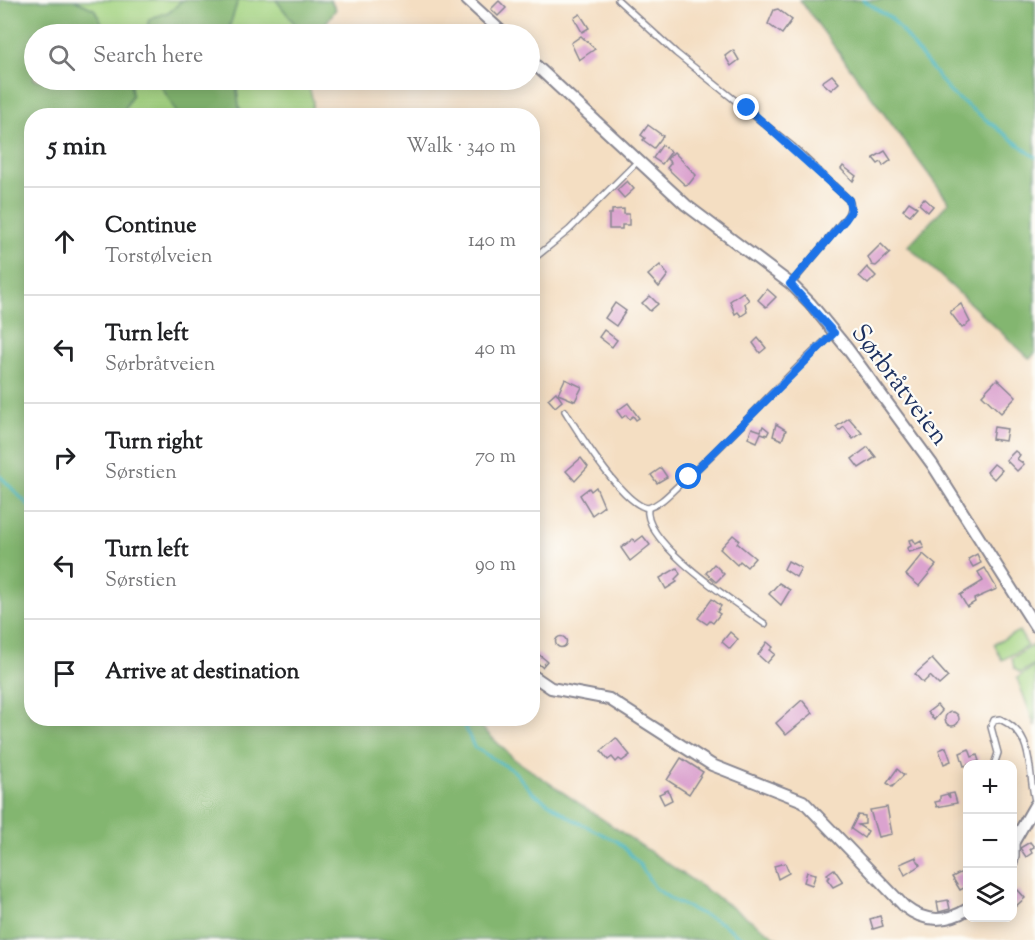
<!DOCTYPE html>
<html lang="en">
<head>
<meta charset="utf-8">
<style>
	body { margin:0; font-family:"Sorts Mill Goudy",serif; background:#f2f2f2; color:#202124 }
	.controls { position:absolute; right:18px; bottom:18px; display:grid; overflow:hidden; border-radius:12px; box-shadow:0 3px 15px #0003 }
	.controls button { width:54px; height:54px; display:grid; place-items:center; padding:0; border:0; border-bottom:2px solid #e0e0e0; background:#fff; color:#202124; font:30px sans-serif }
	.stop { position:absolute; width:18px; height:18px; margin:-14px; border:4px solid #1a73e8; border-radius:50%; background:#fff }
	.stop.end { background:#1a73e8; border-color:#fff; box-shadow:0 2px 6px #0008 }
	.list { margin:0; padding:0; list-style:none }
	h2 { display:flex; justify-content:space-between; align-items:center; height:78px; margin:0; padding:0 24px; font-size:26px }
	h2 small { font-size:20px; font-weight:400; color:#757577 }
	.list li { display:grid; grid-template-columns:39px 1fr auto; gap:18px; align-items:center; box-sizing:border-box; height:108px; padding:0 24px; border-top:2px solid #e0e0e0 }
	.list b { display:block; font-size:22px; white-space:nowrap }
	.list p { margin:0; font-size:20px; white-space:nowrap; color:#757577 }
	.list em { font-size:20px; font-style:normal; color:#757577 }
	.icon { flex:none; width:33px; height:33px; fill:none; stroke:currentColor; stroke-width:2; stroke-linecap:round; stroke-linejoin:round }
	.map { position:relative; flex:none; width:1035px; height:940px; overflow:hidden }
	.search { position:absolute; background:#fff; box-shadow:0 3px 15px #0003; left:24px; top:24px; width:516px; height:66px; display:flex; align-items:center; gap:15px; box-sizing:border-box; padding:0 21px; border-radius:33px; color:#757577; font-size:22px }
	.panel { position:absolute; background:#fff; box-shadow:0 3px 15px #0003; left:24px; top:108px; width:516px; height:618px; border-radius:24px }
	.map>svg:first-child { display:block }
</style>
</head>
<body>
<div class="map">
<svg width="1035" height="940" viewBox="0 0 1035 940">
	<rect width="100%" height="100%" fill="#fdfcf7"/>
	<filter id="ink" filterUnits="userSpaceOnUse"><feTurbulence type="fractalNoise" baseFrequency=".0167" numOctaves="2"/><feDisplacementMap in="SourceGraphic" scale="12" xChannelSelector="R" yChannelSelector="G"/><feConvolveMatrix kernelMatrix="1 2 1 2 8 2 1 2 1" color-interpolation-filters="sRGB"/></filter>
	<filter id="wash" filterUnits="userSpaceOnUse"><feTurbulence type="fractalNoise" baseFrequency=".008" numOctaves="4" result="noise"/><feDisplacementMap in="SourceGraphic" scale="24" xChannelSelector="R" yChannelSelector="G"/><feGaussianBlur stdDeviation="1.35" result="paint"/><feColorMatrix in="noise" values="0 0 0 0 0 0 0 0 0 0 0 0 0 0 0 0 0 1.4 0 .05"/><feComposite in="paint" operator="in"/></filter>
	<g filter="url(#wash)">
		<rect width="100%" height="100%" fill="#f4dec2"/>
		<g fill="#a4d482" stroke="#608270" stroke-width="1.5">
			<path d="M75,0H185L171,11L149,19L146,34H108L94,9Z"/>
			<path d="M238,0H276L303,34H230L229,28Z"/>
			<path d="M130,80H158L178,115H128L124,111L132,95Z"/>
			<path d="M236,80H307L313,101L311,115H244L239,107Z"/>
			<path d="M1019,631L1028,646L1002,660L994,644Z"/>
			<path d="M1033,645L1035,664L1020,673L1014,668L1012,658Z"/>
			<path d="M1035,666V726L1017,678Z"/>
		</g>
		<g fill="#83b670" stroke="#4f7267" stroke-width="1.5">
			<path d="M0,0H74L94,9L108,34H34V80H130L132,95L124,110L128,115L32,116V718L473,719L514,759L780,940H0Z"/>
			<path d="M182,0H238L229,28L230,34H146L149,19L171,11Z"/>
			<path d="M276,0H330L336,9L318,34H303Z"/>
			<path d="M800,0H1035V353L1030,359L908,246L949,202Z"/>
			<path d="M158,80H236L239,107L244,115H178Z"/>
		</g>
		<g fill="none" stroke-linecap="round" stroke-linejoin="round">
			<g stroke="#46b5bf" stroke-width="3">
				<path d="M863,0L892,19L951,93L1035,157"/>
				<path d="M0,476L32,509"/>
				<path d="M461,718L474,747L514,771L532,792L572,819L618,842L638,862L655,888L672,900L721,923L745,940"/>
			</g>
		</g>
		<g id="blocks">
			<g fill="#dba3cf">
				<path d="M499,1L506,8L498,16L491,9Z"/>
				<path d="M778,9L792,20L782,34L768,24L774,10Z"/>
				<path d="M580,14L589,28L582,32L574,18Z"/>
				<path d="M581,36L595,49L579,60L571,43Z"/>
				<path d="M733,50L739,60L731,66L725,56Z"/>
				<path d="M832,75L839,83L831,90L822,82Z"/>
				<path d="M648,125L663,136L654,148L643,140L645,138L641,135Z"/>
				<path d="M662,145L671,152L662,164L653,158Z"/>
				<path d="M885,151L891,160L883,166L881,162L878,164L873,158Z"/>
				<path d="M674,152L696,175L689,184L685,185L667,168L671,163L667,159Z"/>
				<path d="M843,166L856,176L853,181L841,169Z"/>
				<path d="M627,181L634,189L624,198L617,190Z"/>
				<path d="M924,198L933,206L928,212L919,204Z"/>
				<path d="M909,202L917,207L910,215L903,210Z"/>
				<path d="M624,209V214H629V225H622V229H609V214H612V210Z"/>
				<path d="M881,244L890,253L876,266L872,265L868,257Z"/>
				<path d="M660,265L668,275L659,287L648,275Z"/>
				<path d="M867,267L876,276L868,284L859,276Z"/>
				<path d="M767,289L776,297L766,307L758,300Z"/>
				<path d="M743,292L749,300L745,303L747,312L741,316L738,312L735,314L730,301Z"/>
				<path d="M650,296L658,304L650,311L642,303Z"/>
				<path d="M615,303L626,311L616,326L605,318Z"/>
				<path d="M961,304L970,322L962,328L950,312Z"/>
				<path d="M604,330L617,340L612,347L599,337Z"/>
				<path d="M758,338L766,348L760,353L753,343Z"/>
				<path d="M565,379L582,387L575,401L558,394Z"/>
				<path d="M997,379L1016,397L1001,413L982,395Z"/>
				<path d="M556,392L562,401L555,407L548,399Z"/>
				<path d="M628,403L639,418L636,420L633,416L629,419L626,415L622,418L617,411Z"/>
				<path d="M849,418L862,433L853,439L844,427L839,431L836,427Z"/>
				<path d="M776,424L786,430L782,440L773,436Z"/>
				<path d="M763,426L769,431L767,435L761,433L757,442L748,438L752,428L761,431Z"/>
				<path d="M994,427L1007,429L1005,441L992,439Z"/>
				<path d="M868,447L876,457L859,468L852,459Z"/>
				<path d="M1015,451L1020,455L1017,459L1024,464L1017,471L1006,460Z"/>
				<path d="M581,458L588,467L575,481L566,471Z"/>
				<path d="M994,464L1002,470L994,479L987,472Z"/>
				<path d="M661,468L667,477L657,483L651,475Z"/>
				<path d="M596,487L604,506L592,515L580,495L589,488L591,491Z"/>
				<path d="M733,535L739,540L737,543L755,558L747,567L740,561L737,565L720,549Z"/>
				<path d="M643,536L650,545L630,561L621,548L633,539L635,542Z"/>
				<path d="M913,539L916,544L921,541L924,548L909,552L907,548L911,546L909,540Z"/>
				<path d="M923,554L936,565L919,586L906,575Z"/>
				<path d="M977,554L981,563L973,567L968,559Z"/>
				<path d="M788,561L801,568L796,577L784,569Z"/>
				<path d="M714,564L724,574L716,582L706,573Z"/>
				<path d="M677,568L680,574L675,579L677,582L666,589L660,578Z"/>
				<path d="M985,568L997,589L974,599L975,602L967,607L960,595L983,581L978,572Z"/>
				<path d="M779,583L790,590L781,605L769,594Z"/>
				<path d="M712,599L721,606L717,612L720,614L713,623L710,621L707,624L698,618Z"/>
				<path d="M730,632L738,639L730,649L722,642Z"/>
				<circle cx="561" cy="642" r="5.5"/>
				<path d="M767,642L773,647L770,650L775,654L767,663L758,655Z"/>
				<path d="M537,653L547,661L542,667L533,659Z"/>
				<path d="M932,659L948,677L939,685L930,676L923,683L915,674Z"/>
				<path d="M802,700L813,713L786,735L776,723Z"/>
				<path d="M937,705L942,711L934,720L928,712Z"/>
				<circle cx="952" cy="719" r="7"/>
				<path d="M616,738L630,755L622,761L619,759L616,762L612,757L608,760L601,751Z"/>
				<path d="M946,747L951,761L944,764L939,750Z"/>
				<path d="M969,749L972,757L977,755L979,761L964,766L960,753Z"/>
				<path d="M681,758L703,772L689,794L667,780Z"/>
				<path d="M897,769L904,775L892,787L887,783Z"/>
				<path d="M668,790L672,800L664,804L659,794Z"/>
				<path d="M954,793L957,803L937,807L935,802L940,801V796L947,794L950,798L949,794Z"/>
				<path d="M887,807L892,834L878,837L870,810Z"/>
				<path d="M858,815L865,816V824L858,825L868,831L864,838L851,829Z"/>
				<path d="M1030,842L1034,847L1030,849L1032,853L1026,857L1020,848Z"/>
				<path d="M916,857L920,865L905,875L900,864Z"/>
				<path d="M785,863L789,873L778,879L774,866Z"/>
				<path d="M834,869L843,882L833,887L827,879L830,877L827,874Z"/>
				<path d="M807,872L816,874L812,885L804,882Z"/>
				<path d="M962,872L968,886L960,890L952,877Z"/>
				<path d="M1018,890L1025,898L1016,906L1012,903V895Z"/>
				<path d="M948,900L950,909L939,912L937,902Z"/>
				<path d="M880,916L883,926L873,929L870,919Z"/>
			</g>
		</g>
	</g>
	<g filter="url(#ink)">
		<use href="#blocks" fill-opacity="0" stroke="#888690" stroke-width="1.5"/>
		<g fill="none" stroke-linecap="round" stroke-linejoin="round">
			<g stroke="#888690" stroke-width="8">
				<g id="lane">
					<path d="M618,0L676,53L792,146L849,200L851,206L848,215L791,284"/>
					<path d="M532,260L569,230L638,161"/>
					<path d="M565,411C579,433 623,505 648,508C661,504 670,493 680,484C735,437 780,380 834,333"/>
					<path d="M648,508C642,544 739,605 765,624"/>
					<path d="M995,762L998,753L991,727L994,720L1000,719C1035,735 1027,767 1035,801"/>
					<path d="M1013,869L1016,857V842"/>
				</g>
			</g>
			<g stroke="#888690" stroke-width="14">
				<g id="street">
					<path d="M467,0L504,34"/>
					<path d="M530,60L686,205L791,284L810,303L847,348L932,464L1035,626"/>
					<path d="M532,675L551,688L609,699L712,765L803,801L905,907C924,922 946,923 968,909"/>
					<path d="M1012,845L1035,805"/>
				</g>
			</g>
			<use href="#lane" stroke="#fff" stroke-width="5"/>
			<use href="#street" stroke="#fff" stroke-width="10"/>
		</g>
	</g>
	<g fill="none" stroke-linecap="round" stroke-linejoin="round" filter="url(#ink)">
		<path stroke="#1a73e8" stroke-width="8" d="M689,477L834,333L790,284L845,220L851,211L849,200L747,108"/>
	</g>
	<g text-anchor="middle" stroke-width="4.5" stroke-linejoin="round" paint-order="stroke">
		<g font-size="26" fill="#1b2f5e" stroke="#fdfcf7">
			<text transform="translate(901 384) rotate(53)" y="9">Sørbråtveien</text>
		</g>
	</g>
</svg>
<div class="controls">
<button>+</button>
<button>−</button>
<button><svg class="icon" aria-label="layers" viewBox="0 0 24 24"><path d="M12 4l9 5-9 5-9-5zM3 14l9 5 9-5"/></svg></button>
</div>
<div class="stop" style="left:689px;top:477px"></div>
<div class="stop end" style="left:747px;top:108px"></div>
<div class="search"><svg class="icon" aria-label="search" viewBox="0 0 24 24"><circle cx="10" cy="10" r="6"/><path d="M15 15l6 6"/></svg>Search here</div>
<section class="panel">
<h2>5 min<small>Walk · 340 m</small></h2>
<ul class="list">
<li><svg class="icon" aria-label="ahead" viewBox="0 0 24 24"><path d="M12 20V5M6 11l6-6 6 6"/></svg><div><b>Continue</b><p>Torstølveien</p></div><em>140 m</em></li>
<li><svg class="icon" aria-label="left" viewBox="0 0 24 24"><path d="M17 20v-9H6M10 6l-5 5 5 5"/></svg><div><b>Turn left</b><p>Sørbråtveien</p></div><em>40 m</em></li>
<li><svg class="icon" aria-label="right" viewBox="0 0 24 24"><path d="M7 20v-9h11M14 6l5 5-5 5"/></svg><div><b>Turn right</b><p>Sørstien</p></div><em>70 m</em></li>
<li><svg class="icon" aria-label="left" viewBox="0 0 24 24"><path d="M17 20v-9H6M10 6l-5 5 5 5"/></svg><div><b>Turn left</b><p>Sørstien</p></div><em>90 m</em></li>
<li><svg class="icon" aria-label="arrive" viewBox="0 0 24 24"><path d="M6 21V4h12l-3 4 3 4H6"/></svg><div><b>Arrive at destination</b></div></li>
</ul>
</section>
</div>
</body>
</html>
